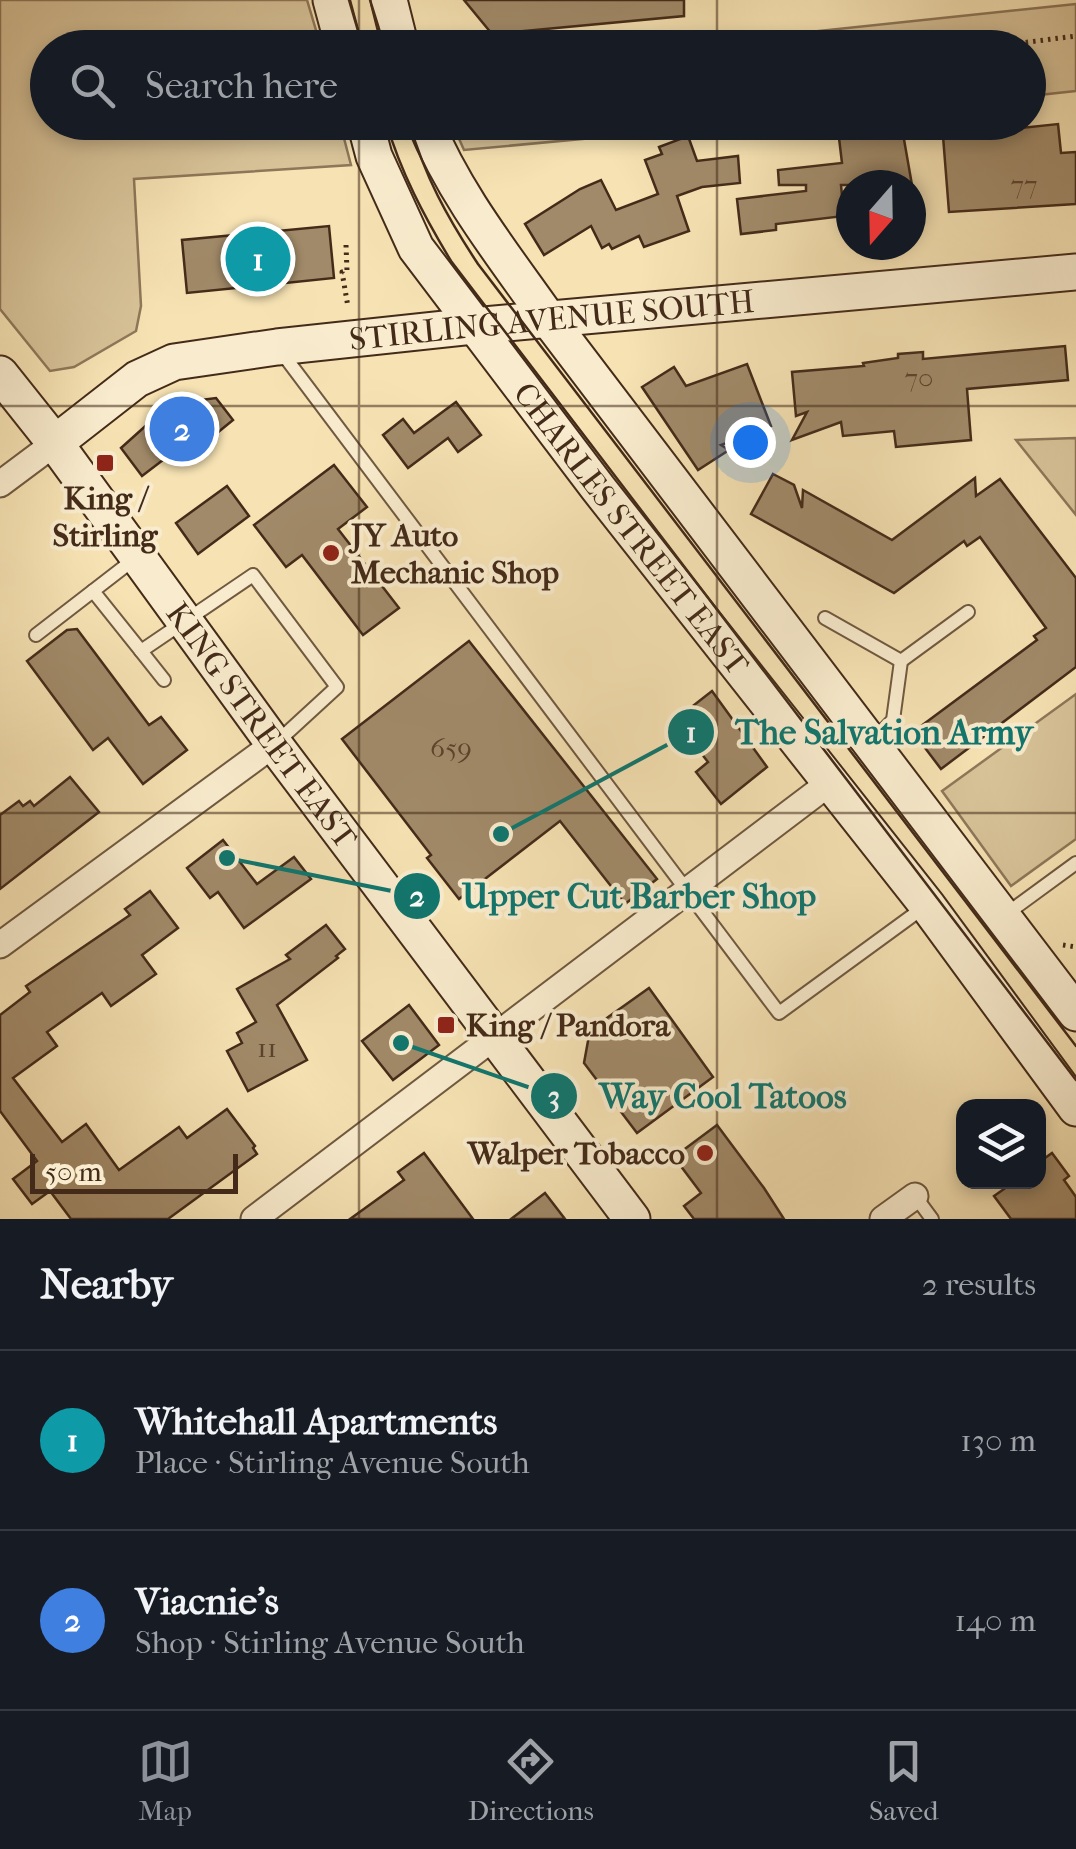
<!DOCTYPE html>
<html lang="en">
<head>
<meta charset="utf-8">
<style>
	body { margin:0; font-family:"IM FELL French Canon",serif; background:#20242c; color:#f1f3f6 }
	.controls { position:absolute; right:30px; bottom:30px; display:grid; overflow:hidden; border-radius:20px; box-shadow:0 5px 15px #0003 }
	.controls button { width:90px; height:90px; display:grid; place-items:center; padding:0; border:0; border-bottom:2px solid #363941; background:#171b24; color:#f1f3f6; font:50px sans-serif }
	.compass { position:absolute; left:836px; top:170px; width:90px; height:90px; border-radius:50%; background:#171b24; box-shadow:0 5px 15px #0003; rotate:200deg }
	.scale { position:absolute; left:30px; bottom:25px; width:208px; box-sizing:border-box; padding-left:10px; border:5px solid #442b19; border-top:0; font-size:28px; line-height:35px; white-space:nowrap; color:#442b19; -webkit-text-stroke:8px #f9ecce; paint-order:stroke }
	.you { position:absolute; left:750px; top:442px; width:35px; height:35px; margin:-25px; border:8px solid #fff; border-radius:50%; background:#1a73e8; box-shadow:0 0 0 15px #1a73e833 }
	.badge { display:grid; place-items:center; width:65px; height:65px; border-radius:50%; background:#8c9099; color:#fff; font-size:32px; font-weight:700 }
	.pin { position:absolute; translate:-50% -50%; border:5px solid #fff; box-shadow:0 2px 10px #0006 }
	.list { margin:0; padding:0; list-style:none }
	h2 { display:flex; justify-content:space-between; align-items:center; height:130px; margin:0; padding:0 40px; font-size:42px }
	h2 small { font-size:32px; font-weight:400; color:#9ea1a6 }
	.list li { display:grid; grid-template-columns:65px 1fr auto; gap:30px; align-items:center; box-sizing:border-box; height:180px; padding:0 40px; border-top:2px solid #363941 }
	.list b { display:block; font-size:38px; white-space:nowrap }
	.list p { margin:0; font-size:32px; white-space:nowrap; color:#9ea1a6 }
	.list em { font-size:32px; font-style:normal; color:#9ea1a6 }
	.icon { flex:none; width:55px; height:55px; fill:none; stroke:currentColor; stroke-width:2; stroke-linecap:round; stroke-linejoin:round }
	.map { position:relative; flex:none; width:1076px; height:1219px; overflow:hidden }
	.search { position:absolute; background:#171b24; box-shadow:0 5px 15px #0003; left:30px; right:30px; top:30px; height:110px; display:flex; align-items:center; gap:25px; box-sizing:border-box; padding:0 35px; border-radius:55px; color:#9ea1a6; font-size:38px }
	.sheet { height:490px; background:#171b24 }
	nav { display:flex; justify-content:space-around; align-items:center; box-sizing:border-box; height:140px; border-top:2px solid #363941; background:#171b24; font-size:28px; color:#9ea1a6 }
	nav a { display:grid; justify-items:center; gap:5px }
	nav .on { color:#8c9099 }
	.map>svg:first-child { display:block }
</style>
</head>
<body>
<div class="map">
<svg width="1076" height="1219" viewBox="0 0 1076 1219">
	<rect width="100%" height="100%" fill="#f6e2b3"/>
	<filter id="stains"><feTurbulence type="fractalNoise" baseFrequency=".002" numOctaves="4"/><feColorMatrix values="0 0 0 0 .2 0 0 0 0 .09 0 0 0 0 .02 0 0 0 .5 -.17"/></filter>
	<radialGradient id="worn" r=".72"><stop offset=".6" stop-color="#630" stop-opacity="0"/><stop offset="1" stop-color="#630" stop-opacity=".3"/></radialGradient>
	<g fill="#d8c399" stroke="#8e7759" stroke-width="2.5">
		<path d="M0,0H307L321,47L48,48V122L340,123L351,165L134,179L141,306L136,331L74,367L50,371L0,309Z"/>
		<path d="M1076,4V91L1029,96L1028,48L667,47Z"/>
		<path d="M452,123H752L464,150Z"/>
		<path d="M1076,438V515L1016,440Z"/>
		<path d="M1076,694V839L1011,886L942,791Z"/>
	</g>
	<g fill="#a18a69" stroke="#442b19" stroke-width="2.5">
		<path d="M464,0H684V16L492,34Z"/>
		<path d="M1058,124L1061,153L1076,152V204L949,212L943,136Z"/>
		<path d="M902,128L912,185H841L844,216L776,224V230L741,234L737,199L806,191V185H779L778,170L842,163L839,138Z"/>
		<path d="M688,136L697,161L738,156L740,183L702,187L677,196L689,231L644,247L639,236L612,249L609,244L602,248L591,226L544,255L525,224L580,189L601,180L616,210L658,194L645,160L662,154L659,147Z"/>
		<path d="M329,226L334,278L187,293L182,240Z"/>
		<path d="M1065,346L1068,380L967,389L971,440L896,447L894,431L843,436L841,422L792,440L807,412L796,416L792,372L864,366L863,363L898,358V354L923,352V359Z"/>
		<path d="M747,364L771,426L721,445L729,450L698,470L642,387L674,367L686,386Z"/>
		<path d="M216,398L233,420L200,447L193,437L142,476L121,448L170,404Z"/>
		<path d="M456,402L481,435L458,452L448,438L408,468L383,435L403,419L414,433Z"/>
		<path d="M334,465L367,507L338,529L399,608L363,635L302,555L286,567L254,525Z"/>
		<path d="M773,474L794,485L802,508L803,490L892,540L975,478L976,496L1000,479L1076,578V667L941,769L913,732L1037,640L1034,636L1046,628L980,537L967,546L964,541L894,593L751,514Z"/>
		<path d="M227,486L249,516L198,554L176,523Z"/>
		<path d="M77,629L149,725L161,717L187,750L143,784L108,738L93,750L27,661L67,630Z"/>
		<path d="M469,641L657,879L625,904L560,821L459,899L427,858L431,855L342,739Z"/>
		<path d="M712,691L767,767L721,804L696,772L708,762L675,720Z"/>
		<path d="M70,777L99,812L0,889V815L19,801L23,806L30,801L34,806Z"/>
		<path d="M223,840L257,884L294,857L311,879L244,928L218,892L210,898L187,868Z"/>
		<path d="M150,891L178,928L142,955L156,974L111,1006L102,993L47,1032L57,1046L13,1078L62,1142L86,1124L119,1170L179,1127L187,1138L227,1109L255,1146L253,1148L257,1154L168,1219H71L50,1191L32,1204L13,1179L37,1161L0,1111V1015L30,992L26,986L130,915L125,909Z"/>
		<path d="M326,925L345,949L336,956L338,958L277,1005L307,1060L248,1091L227,1051L242,1043L237,1033L256,1022L237,989L290,959L286,955Z"/>
		<path d="M649,988L713,1077L637,1133L584,1063L590,1030Z"/>
		<path d="M409,1005L439,1045L393,1080L362,1041Z"/>
		<path d="M717,1125L764,1188L784,1219H694L684,1206L701,1193L674,1157Z"/>
		<path d="M424,1153L473,1219H350L404,1180L398,1172Z"/>
		<path d="M1052,1153L1069,1176L1064,1180L1076,1197V1219H1011L994,1196L1014,1182H1038V1163Z"/>
		<path d="M545,1193L565,1219H511Z"/>
	</g>
	<g fill="none" stroke-linecap="round" stroke-linejoin="round">
		<g stroke="#705940" stroke-width="16">
			<g id="lane">
				<path d="M282,353L779,1013L927,905"/>
				<path d="M137,557L93,591L141,651"/>
				<path d="M825,618L901,661L968,612"/>
				<path d="M36,635L93,591"/>
				<path d="M164,680L141,651L253,575L337,687L276,743"/>
				<path d="M874,740L893,720L901,661"/>
				<path d="M1005,915L1076,863"/>
				<path d="M915,1196L932,1219"/>
			</g>
		</g>
		<g stroke="#705940" stroke-width="29">
			<g id="street">
				<path d="M0,484L55,443"/>
				<path d="M0,945L274,744"/>
				<path d="M254,1219L832,781"/>
				<path d="M883,1219L915,1196"/>
			</g>
		</g>
		<g stroke="#442b19" stroke-width="39">
			<g id="secondary">
				<path d="M331,0L344,48"/>
				<path d="M389,0L401,48"/>
				<path id="s1" d="M365,122L374,156L416,248L598,488L927,905L1076,1108"/>
				<path d="M425,122C455,195 504,256 549,320L1076,1013"/>
				<path id="s2" d="M0,374L55,443L274,744L632,1219"/>
				<path id="s3" d="M55,443L137,379L174,362L277,347L473,326L1076,272"/>
			</g>
		</g>
		<g stroke="#442b19" stroke-width="5" stroke-dasharray="2.5 5" stroke-linecap="butt">
			<path d="M981,48L1076,36"/>
			<path d="M346,245L347,271L342,272L348,307"/>
			<path d="M1063,945L1076,947"/>
		</g>
		<use href="#lane" stroke="#f9ecce" stroke-width="12"/>
		<use href="#street" stroke="#f9ecce" stroke-width="25"/>
		<use href="#secondary" stroke="#f9ecce" stroke-width="35"/>
		<g stroke="#442b19" stroke-width="2.5">
			<path d="M349,0L363,48"/>
			<path d="M370,0L385,48"/>
			<path d="M386,122C401,173 424,216 451,261L1076,1080"/>
			<path d="M409,122C425,177 447,217 478,264L1076,1046"/>
		</g>
	</g>
	<path fill="none" stroke="#442b19" stroke-width="2.5" stroke-opacity="0.55" d="M359,0V48M717,0V48M359,122V1219M717,122V1219M0,406H1076M0,813H1076"/>
	<g fill="#8f2418" stroke="#f9ecce" stroke-width="4">
		<rect x="95" y="453" width="20" height="20" rx="5"/>
		<circle cx="331" cy="553" r="10"/>
		<rect x="436" y="1015" width="20" height="20" rx="5"/>
		<circle cx="705" cy="1153" r="10"/>
	</g>
	<g text-anchor="middle" stroke-width="8" stroke-linejoin="round" paint-order="stroke">
		<g font-size="28" fill="#5b432d">
			<text x="1024" y="194">77</text>
			<text x="919" y="387">70</text>
			<text x="451" y="757">659</text>
			<text x="267" y="1057">11</text>
		</g>
		<g font-size="32" fill="#442b19" stroke="#f9ecce">
			<text dy="11" stroke="none"><textPath href="#s3" startOffset="525">STIRLING AVENUE SOUTH</textPath></text>
			<text dy="11" stroke="none"><textPath href="#s1" startOffset="490">CHARLES STREET EAST</textPath></text>
			<text dy="11" stroke="none"><textPath href="#s2" startOffset="438">KING STREET EAST</textPath></text>
		</g>
		<g font-size="32" font-weight="bold" fill="#442b19" stroke="#f9ecce" text-anchor="start">
			<text x="105" y="509" text-anchor="middle">King /<tspan x="105" dy="37">Stirling</tspan></text>
			<text x="351" y="546">JY Auto<tspan x="351" dy="37">Mechanic Shop</tspan></text>
			<text x="466" y="1036">King / Pandora</text>
			<text x="685" y="1164" text-anchor="end">Walper Tobacco</text>
		</g>
	</g>
	<path fill="none" stroke="#0f766e" stroke-width="4" d="M501 834L691 732M227 858L417 896M401 1043L554 1096"/>
	<g fill="#0f766e" stroke="#f9ecce" stroke-width="4">
		<circle cx="501" cy="834" r="10"/>
		<circle cx="227" cy="858" r="10"/>
		<circle cx="401" cy="1043" r="10"/>
		<circle cx="691" cy="732" r="25"/>
		<circle cx="417" cy="896" r="25"/>
		<circle cx="554" cy="1096" r="25"/>
	</g>
	<g font-size="30" text-anchor="middle" font-weight="bold" fill="#fff">
		<text x="691" y="742">1</text>
		<text x="417" y="906">2</text>
		<text x="554" y="1106">3</text>
	</g>
	<g font-size="35" text-anchor="middle" font-weight="bold" fill="#0f766e" stroke="#f9ecce" stroke-width="8" stroke-linejoin="round" paint-order="stroke">
		<text x="884" y="744">The Salvation Army</text>
		<text x="639" y="908">Upper Cut Barber Shop</text>
		<text x="723" y="1108">Way Cool Tatoos</text>
	</g>
	<rect width="100%" height="100%" filter="url(#stains)"/>
	<rect width="100%" height="100%" fill="url(#worn)"/>
</svg>
<div class="controls">
<button><svg class="icon" aria-label="layers" viewBox="0 0 24 24"><path d="M12 4l9 5-9 5-9-5zM3 14l9 5 9-5"/></svg></button>
</div>
<svg class="compass" viewBox="-18 -18 36 36"><path d="M0-13l5 13h-10z" fill="#e53935"/><path d="M0 13l5-13h-10z" fill="#9ea1a6"/></svg>
<div class="scale">50 m</div>
<div class="you"></div>
<div class="pin badge" style="left:258px;top:259px;background:#0f9aa8">1</div>
<div class="pin badge" style="left:182px;top:429px;background:#3f7fe0">2</div>
<div class="search"><svg class="icon" aria-label="search" viewBox="0 0 24 24"><circle cx="10" cy="10" r="6"/><path d="M15 15l6 6"/></svg>Search here</div>
</div>
<section class="sheet">
<h2>Nearby<small>2 results</small></h2>
<ul class="list">
<li><span class="badge" style="background:#0f9aa8">1</span><div><b>Whitehall Apartments</b><p>Place · Stirling Avenue South</p></div><em>130 m</em></li>
<li><span class="badge" style="background:#3f7fe0">2</span><div><b>Viacnie's</b><p>Shop · Stirling Avenue South</p></div><em>140 m</em></li>
</ul>
</section>
<nav>
<a class="on"><svg class="icon" aria-label="map" viewBox="0 0 24 24"><path d="M3 6l6-2 6 2 6-2v14l-6 2-6-2-6 2zM9 4v14M15 6v14"/></svg>Map</a>
<a><svg class="icon" aria-label="directions" viewBox="0 0 24 24"><path d="M12 3l9 9-9 9-9-9zM9 14v-3h6M13 9l2 2-2 2"/></svg>Directions</a>
<a><svg class="icon" aria-label="saved" viewBox="0 0 24 24"><path d="M7 4h10v16l-5-4-5 4z"/></svg>Saved</a>
</nav>
</body>
</html>
